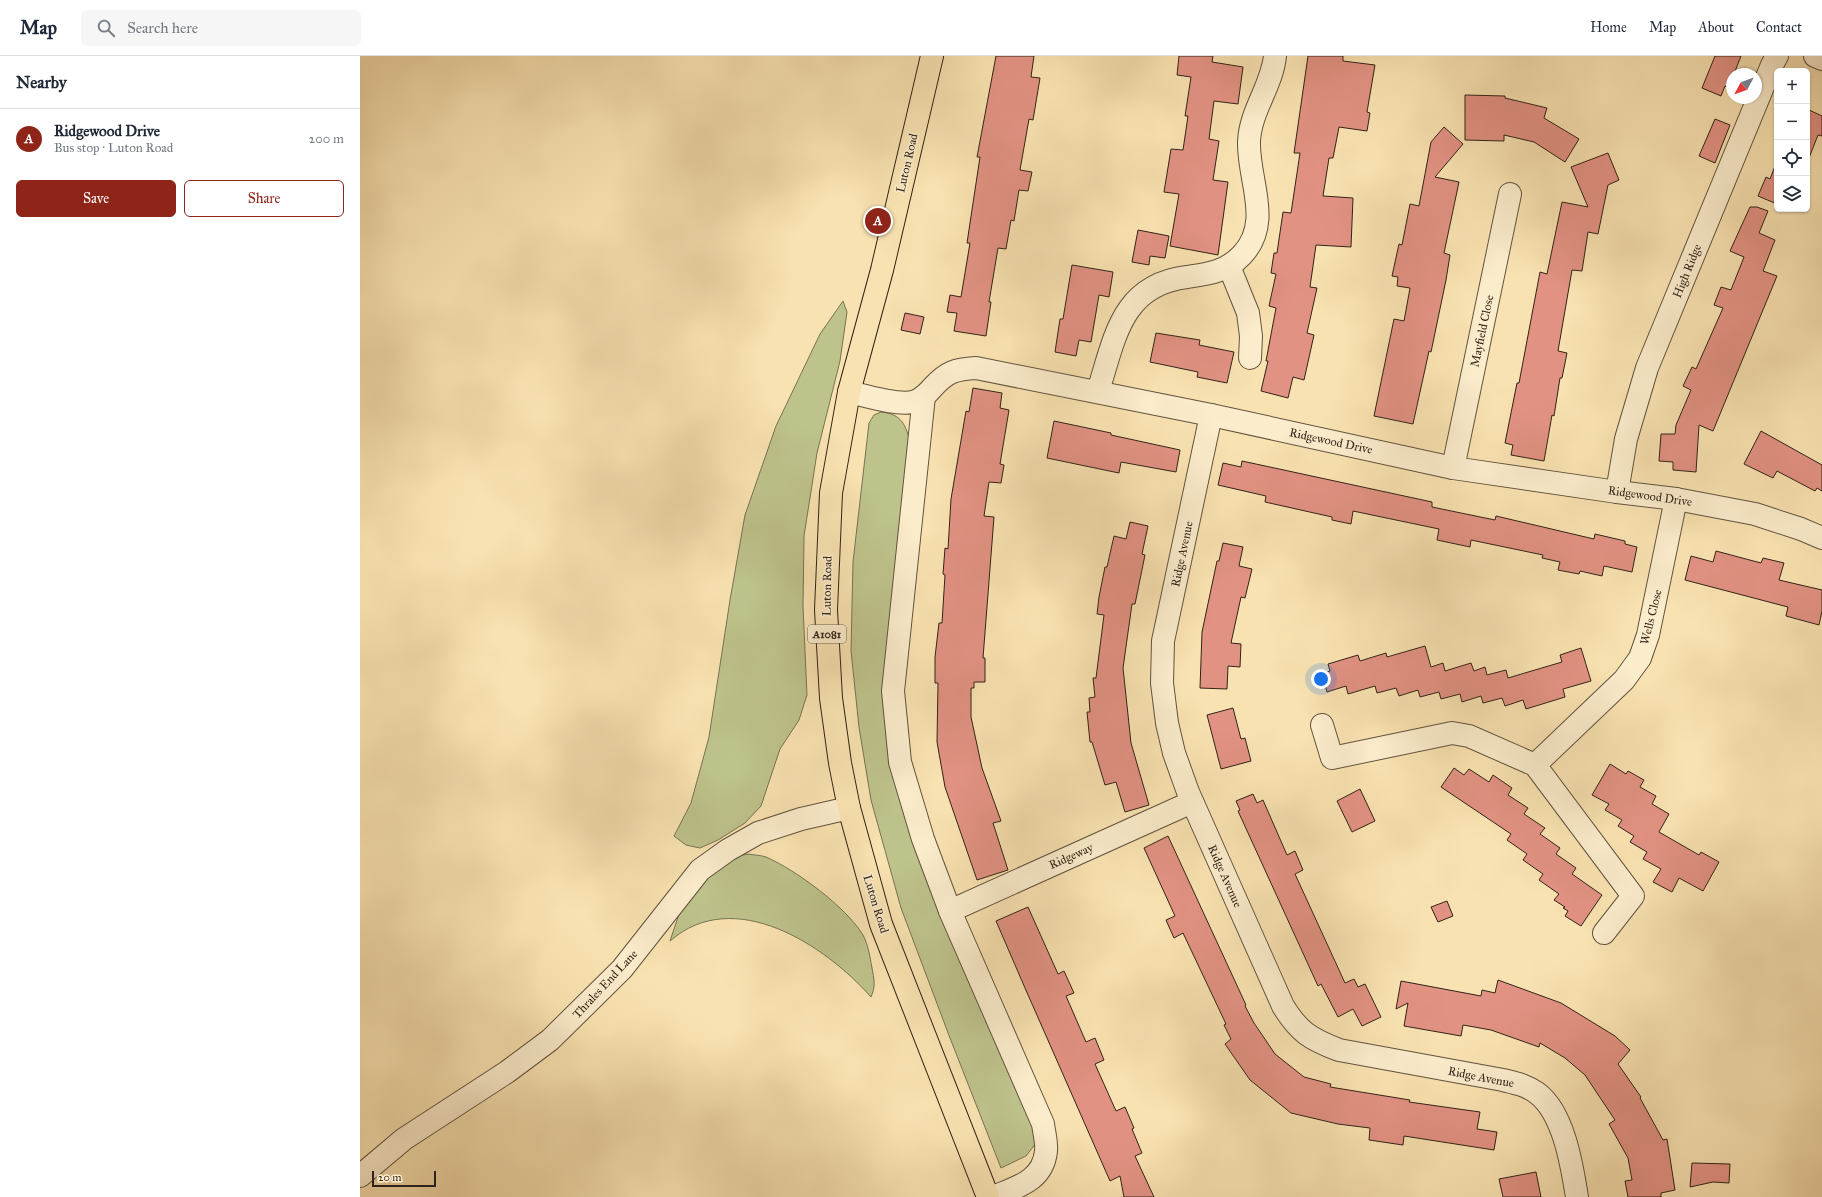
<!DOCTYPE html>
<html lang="en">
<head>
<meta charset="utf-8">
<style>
	body { margin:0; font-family:"IM FELL Great Primer",serif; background:#f6f6f7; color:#1f2937 }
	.controls { position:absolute; right:12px; top:12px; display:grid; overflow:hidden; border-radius:6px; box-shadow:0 1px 3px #0004 }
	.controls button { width:36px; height:36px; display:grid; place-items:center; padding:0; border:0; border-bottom:1px solid #e0e1e3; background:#fff; color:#1f2937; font:20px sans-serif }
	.compass { position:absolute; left:1366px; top:12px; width:36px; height:36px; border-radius:50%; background:#fff; box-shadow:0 1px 3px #0004; rotate:229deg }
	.scale { position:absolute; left:12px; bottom:10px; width:64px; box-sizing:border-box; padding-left:4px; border:2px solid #302317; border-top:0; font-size:11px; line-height:14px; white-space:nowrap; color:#302317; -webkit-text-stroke:3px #fbeccc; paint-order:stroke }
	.you { position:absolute; left:961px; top:623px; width:14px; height:14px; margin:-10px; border:3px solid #fff; border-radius:50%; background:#1a73e8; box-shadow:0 0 0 6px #1a73e833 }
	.badge { display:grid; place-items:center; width:26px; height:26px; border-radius:50%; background:#8f2418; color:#fff; font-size:13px; font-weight:700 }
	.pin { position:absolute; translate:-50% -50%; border:2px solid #fff; box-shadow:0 1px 4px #0006 }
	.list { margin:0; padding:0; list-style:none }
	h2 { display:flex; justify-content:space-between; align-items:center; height:52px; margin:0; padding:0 16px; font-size:17px }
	h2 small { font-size:13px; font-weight:400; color:#747a83 }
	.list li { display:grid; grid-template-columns:26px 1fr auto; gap:12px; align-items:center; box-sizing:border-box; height:60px; padding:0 16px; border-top:1px solid #e0e1e3 }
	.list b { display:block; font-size:15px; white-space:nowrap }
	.list p { margin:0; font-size:13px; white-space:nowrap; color:#747a83 }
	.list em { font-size:13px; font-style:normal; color:#747a83 }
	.actions { display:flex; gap:8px; padding:12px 16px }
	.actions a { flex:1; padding:9px 0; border:1px solid #8f2418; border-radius:6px; text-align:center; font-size:14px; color:#8f2418 }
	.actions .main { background:#8f2418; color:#fff }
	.icon { flex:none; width:22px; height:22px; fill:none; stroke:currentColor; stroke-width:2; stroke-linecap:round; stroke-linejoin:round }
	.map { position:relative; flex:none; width:1462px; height:1141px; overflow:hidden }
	header { display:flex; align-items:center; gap:24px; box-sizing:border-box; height:56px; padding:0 20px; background:#fff; border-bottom:1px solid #e0e1e3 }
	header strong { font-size:19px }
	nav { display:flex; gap:22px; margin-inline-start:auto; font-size:14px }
	.search { width:280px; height:36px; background:#f6f6f7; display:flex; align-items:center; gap:10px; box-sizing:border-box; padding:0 14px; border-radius:6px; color:#747a83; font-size:15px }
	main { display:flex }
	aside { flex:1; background:#fff }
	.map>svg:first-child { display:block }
</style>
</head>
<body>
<header>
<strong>Map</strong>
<div class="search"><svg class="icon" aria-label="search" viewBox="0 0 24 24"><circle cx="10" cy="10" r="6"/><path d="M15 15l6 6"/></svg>Search here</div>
<nav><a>Home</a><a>Map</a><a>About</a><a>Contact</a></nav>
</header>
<main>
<aside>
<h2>Nearby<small></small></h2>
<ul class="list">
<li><span class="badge">A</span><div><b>Ridgewood Drive</b><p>Bus stop · Luton Road</p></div><em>200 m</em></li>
</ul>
<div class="actions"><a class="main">Save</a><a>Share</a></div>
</aside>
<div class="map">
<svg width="1462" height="1141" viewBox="0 0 1462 1141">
	<rect width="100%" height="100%" fill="#f9e2b1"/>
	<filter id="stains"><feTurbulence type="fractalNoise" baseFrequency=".005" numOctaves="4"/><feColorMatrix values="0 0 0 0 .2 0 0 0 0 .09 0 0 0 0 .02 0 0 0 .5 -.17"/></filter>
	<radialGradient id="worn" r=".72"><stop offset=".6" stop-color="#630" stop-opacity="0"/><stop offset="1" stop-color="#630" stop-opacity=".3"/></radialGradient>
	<g fill="#bec38c" stroke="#777352">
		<path d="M483,245L487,256L480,305L457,397L444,480L443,550L447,639L439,664L420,693L401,750L385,767L358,784L340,792L326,789L314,780L331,747L349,681L370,544L385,459L416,370L460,278Z"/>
		<path d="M521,356C542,358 546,369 550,387L538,720L677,1069L676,1087L666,1100L641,1112L590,982L541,852L511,744L499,671L491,595L493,506L509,367L514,359Z"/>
		<path d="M388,798C393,799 400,799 406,801C436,814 486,851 503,879C508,888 510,901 512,912C514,923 516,930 511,941C465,889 374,829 310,885L319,858L330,839L355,813L373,801Z"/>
	</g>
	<g fill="#e29283" stroke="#302317">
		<path d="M636,0H674L671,21L680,22L673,64L669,63L660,114L672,116L668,135L659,134L654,165L651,164L646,193L638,192L629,246H631L626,280L594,275L597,257L587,256L590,239L601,241L610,187H607L620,101H617Z"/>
		<path d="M819,0H853L852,6L883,11L878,48L854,45L849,83L859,85L853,124L868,126L858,199L810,190L819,138L804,136L811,93L823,94L828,60H825L831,21L817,19Z"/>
		<path d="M948,0H983V5L1015,9L1007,56L1010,57L1007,75L979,71L973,102H969L963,140L993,142L991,191L956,189L950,231L957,232L947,277L954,279L944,324L933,321L928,342L901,335L908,305H906L916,252L909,250L916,218L911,217L914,197H917L923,156L931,157L940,97H934Z"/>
		<path d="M1355,0H1381L1374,18H1372L1368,32L1365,30L1361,40L1342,32Z"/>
		<path d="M1105,39L1145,40V42L1187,52L1184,62L1219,83L1205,106L1174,86L1144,79V85L1105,84Z"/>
		<path d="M1447,53L1462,60V80L1458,79L1447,107Z"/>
		<path d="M1355,63L1370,69L1355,107L1339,100Z"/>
		<path d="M1084,71L1103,88L1075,121L1099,126L1084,197L1090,199L1086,224L1071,296L1069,295L1053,368L1014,360L1034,263L1044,265L1050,232L1037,230L1038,221L1032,220L1039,188L1042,189L1050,148L1059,150L1071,86Z"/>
		<path d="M1248,97L1259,124L1248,129L1238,178L1228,176L1222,215L1212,214L1198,295L1207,297L1202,322H1200L1194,360L1192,359L1184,405L1151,399L1153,389L1145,387L1157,327H1159L1180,216L1187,218L1202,146L1228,151L1211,111Z"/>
		<path d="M1417,105V148L1398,140L1406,121L1410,123Z"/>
		<path d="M1390,151H1397L1408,155L1399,177L1415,184L1403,215L1417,220L1353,375L1339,369L1336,416L1313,414V406L1299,405L1301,378H1315L1316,369L1331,334L1323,330L1332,311L1336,313L1363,252L1354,249L1361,231L1371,234L1384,201L1370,195Z"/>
		<path d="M778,174L809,180L805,202L790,200L789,209L772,206Z"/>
		<path d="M712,209L753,216L749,241L739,239L731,286L719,284L716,300L695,296L700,263H703Z"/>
		<path d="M545,257L564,261L560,278L541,274Z"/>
		<path d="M796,277L840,284L839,289L874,296L867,327L837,321L838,316L790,306Z"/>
		<path d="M613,332L642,337L640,352L649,354L640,408L644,409L641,427L629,426L624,460L634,461L623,602H625V626H614V632H611V661L622,712L641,765L633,767L648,814L617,824L585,731L577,686L578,627H575V601L579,567H582L585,519L583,518L585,492L588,493L591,443L606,355L609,356Z"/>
		<path d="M694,365L751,377V379L820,394L816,416L761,406L759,417L687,402Z"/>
		<path d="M1401,375L1462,409V435L1457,432L1455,435L1417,415L1413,422L1384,408Z"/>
		<path d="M882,405L1072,446V451L1135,464L1136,460L1234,483L1235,478L1265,485V488L1277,491L1272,516L1244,510L1242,520L1220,515L1219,518L1198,514L1200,506L1182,502L1183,499L1111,484L1110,491L1077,484L1079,473L993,455L991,468L972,464V461L905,446L906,440L858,429L863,407L881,411Z"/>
		<path d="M770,466L788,470L782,498L785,499L775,548H772L763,612L771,687L789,749L765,756L756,726L745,729L732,686H730L727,656H730L729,642L735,641L733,622H736L744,559L737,558L739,541L745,511H747L754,480L766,483Z"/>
		<path d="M863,487L883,491L879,510L892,513L885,542L881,541L871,587L881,588L880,611L868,610L867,633L840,632L842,576L857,505H859Z"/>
		<path d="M1356,495L1401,507L1403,502L1424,507L1419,524L1462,534V555L1459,569L1426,560L1428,551L1325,524L1331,500L1353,506Z"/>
		<path d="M1065,590L1071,611L1083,607L1085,615L1111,607L1114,615L1125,611L1127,619L1146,614L1148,622L1202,606L1200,599L1221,592L1231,625L1203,633L1205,641L1166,653L1163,644L1145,650L1142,642L1123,647L1121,640L1102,646L1100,638L1081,643L1079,636L1060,641L1058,634L1039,640L1036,632L1017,637L1015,630L988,638L986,630L967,636L962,618L970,615L968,608L998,599L1000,605L1026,597L1027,601Z"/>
		<path d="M873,652L881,683L885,682L891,705L861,713L847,659Z"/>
		<path d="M1250,708L1266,718L1268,715L1284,724L1280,731L1296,740L1292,748L1309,758L1299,776L1339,799L1341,796L1359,806L1343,835L1319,822L1312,836L1293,826L1301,813L1283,803L1287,796L1270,786L1274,780L1258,770L1262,764L1245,754L1249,748L1232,739Z"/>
		<path d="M1094,712L1104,719L1109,713L1129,726L1133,719L1152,732L1148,739L1168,752L1164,758L1185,772L1180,778L1200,792L1196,798L1216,812L1212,818L1242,839L1221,870L1205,860L1208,855L1203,852L1205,851L1194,844L1199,838L1179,824L1183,818L1163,804L1167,798L1147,784L1151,778L1081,731Z"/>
		<path d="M1000,733L1015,765L992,776L977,745Z"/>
		<path d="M893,738L897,747L903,744L927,799L935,795L943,814L935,818L985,927L994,923L998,931L1005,928L1021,961L1002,970L993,953L978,961L961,928L958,930L878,755L880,754L876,745Z"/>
		<path d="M808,780L886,949L885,950L894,967L915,998L944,1021L971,1028L970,1031L1050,1044L1049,1046L1120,1056L1117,1073L1137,1076L1134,1094L1044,1080L1043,1089L1009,1084L1010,1072L978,1068L931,1057L890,1024L865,988L871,983L864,969L866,968L823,877L814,882L806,864L815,860L784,792Z"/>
		<path d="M1087,845L1093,860L1078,866L1071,851Z"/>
		<path d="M668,851L698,918L704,915L714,937L706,940L726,986L735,982L744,1004L735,1008L756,1055L765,1051L774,1072L772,1073L782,1097L775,1100L794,1141H764L760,1120L750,1125L665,932L636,865Z"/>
		<path d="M1138,924L1201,947L1255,980L1270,994L1258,1008L1281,1041L1280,1042L1303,1084L1307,1083L1315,1134L1301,1137V1141H1268L1265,1125L1272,1124L1268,1102L1249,1068L1255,1064L1225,1019L1205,1002L1180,987L1179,991L1131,974L1103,969L1101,980L1044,970L1048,947L1036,953L1041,925L1121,940L1122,934L1135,937Z"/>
		<path d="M1332,1107L1370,1108L1369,1127L1353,1126L1330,1131Z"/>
		<path d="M1176,1116L1181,1141H1143L1139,1123Z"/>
	</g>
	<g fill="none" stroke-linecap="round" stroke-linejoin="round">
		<g stroke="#62533e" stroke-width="24">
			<g id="minor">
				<path d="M1455,0L1462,3"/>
				<path d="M869,210L888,257L891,280L890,302"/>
				<path d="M738,335C755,282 761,229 827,221C848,218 866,216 882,199C913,166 888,125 889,86C890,55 912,30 915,0"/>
				<path d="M489,336C506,340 541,351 556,345C563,342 568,337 573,331C587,316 595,313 616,312L851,359L1093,412L1257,436L1316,443L1395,458L1441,473L1462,482"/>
				<path d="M564,340L533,635L540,706L563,783L590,855L683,1068C684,1076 687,1087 686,1095C683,1125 657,1131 633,1141"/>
				<path d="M851,359L803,585L802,627L807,667L814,697L828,736L923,950C939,976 950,983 979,994L1143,1024C1155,1027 1166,1029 1177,1037C1204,1057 1212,1110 1217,1141"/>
				<path d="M1093,412L1150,138"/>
				<path d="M1257,436L1266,383L1287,312L1412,9L1417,0"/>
				<path d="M962,669L972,702L1092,677L1109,680L1175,709L1273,840L1244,877"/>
				<path d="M1175,709L1264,624L1280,602L1288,579L1316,443"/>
				<path d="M590,855L832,746"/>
				<path d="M0,1120L44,1083L147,1016L190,984L262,913L340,814L368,794L398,777L441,763L489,752"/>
			</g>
		</g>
		<g stroke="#302317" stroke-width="24">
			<path id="major" d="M572,0L522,214L489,336L471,437L466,554L471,642L480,707L489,752L521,868L628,1141"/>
		</g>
		<use href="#minor" stroke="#fbeccc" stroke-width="22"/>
		<use href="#major" stroke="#f9e2b1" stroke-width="22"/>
	</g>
	<g text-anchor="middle" stroke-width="3.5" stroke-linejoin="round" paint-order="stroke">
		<rect fill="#fbeccc" stroke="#6d5f4d" stroke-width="1" x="448" y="569" width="38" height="18" rx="3"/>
		<g font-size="11" font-weight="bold" fill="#302317">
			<text x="467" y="582">A1081</text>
		</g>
		<g font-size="12" fill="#302317" stroke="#fbeccc">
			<text transform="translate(547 107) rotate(-77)" y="4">Luton Road</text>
			<text transform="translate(1327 215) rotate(-68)" y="4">High Ridge</text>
			<text transform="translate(1122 275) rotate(-78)" y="4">Mayfield Close</text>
			<text transform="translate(971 385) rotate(12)" y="4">Ridgewood Drive</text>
			<text transform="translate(1290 440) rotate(8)" y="4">Ridgewood Drive</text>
			<text transform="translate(822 498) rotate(-78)" y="4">Ridge Avenue</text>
			<text transform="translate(467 530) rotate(-89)" y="4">Luton Road</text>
			<text transform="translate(1291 561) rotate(-76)" y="4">Wells Close</text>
			<text transform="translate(711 800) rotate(-24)" y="4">Ridgeway</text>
			<text transform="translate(865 820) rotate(66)" y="4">Ridge Avenue</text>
			<text transform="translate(516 848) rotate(73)" y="4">Luton Road</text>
			<text transform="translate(245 928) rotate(-47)" y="4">Thrales End Lane</text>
			<text transform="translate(1121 1021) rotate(11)" y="4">Ridge Avenue</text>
		</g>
	</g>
	<rect width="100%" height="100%" filter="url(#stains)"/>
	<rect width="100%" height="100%" fill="url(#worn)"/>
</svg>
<div class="controls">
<button>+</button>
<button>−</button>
<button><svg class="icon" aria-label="locate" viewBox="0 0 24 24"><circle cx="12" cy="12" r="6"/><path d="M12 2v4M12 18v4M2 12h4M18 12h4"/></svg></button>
<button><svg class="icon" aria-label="layers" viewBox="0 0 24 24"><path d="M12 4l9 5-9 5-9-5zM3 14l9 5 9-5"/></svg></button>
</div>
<svg class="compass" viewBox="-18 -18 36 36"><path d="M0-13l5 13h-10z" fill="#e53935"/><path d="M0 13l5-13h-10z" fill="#747a83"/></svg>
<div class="scale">20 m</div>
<div class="you"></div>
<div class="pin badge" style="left:518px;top:165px">A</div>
</div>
</main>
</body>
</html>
